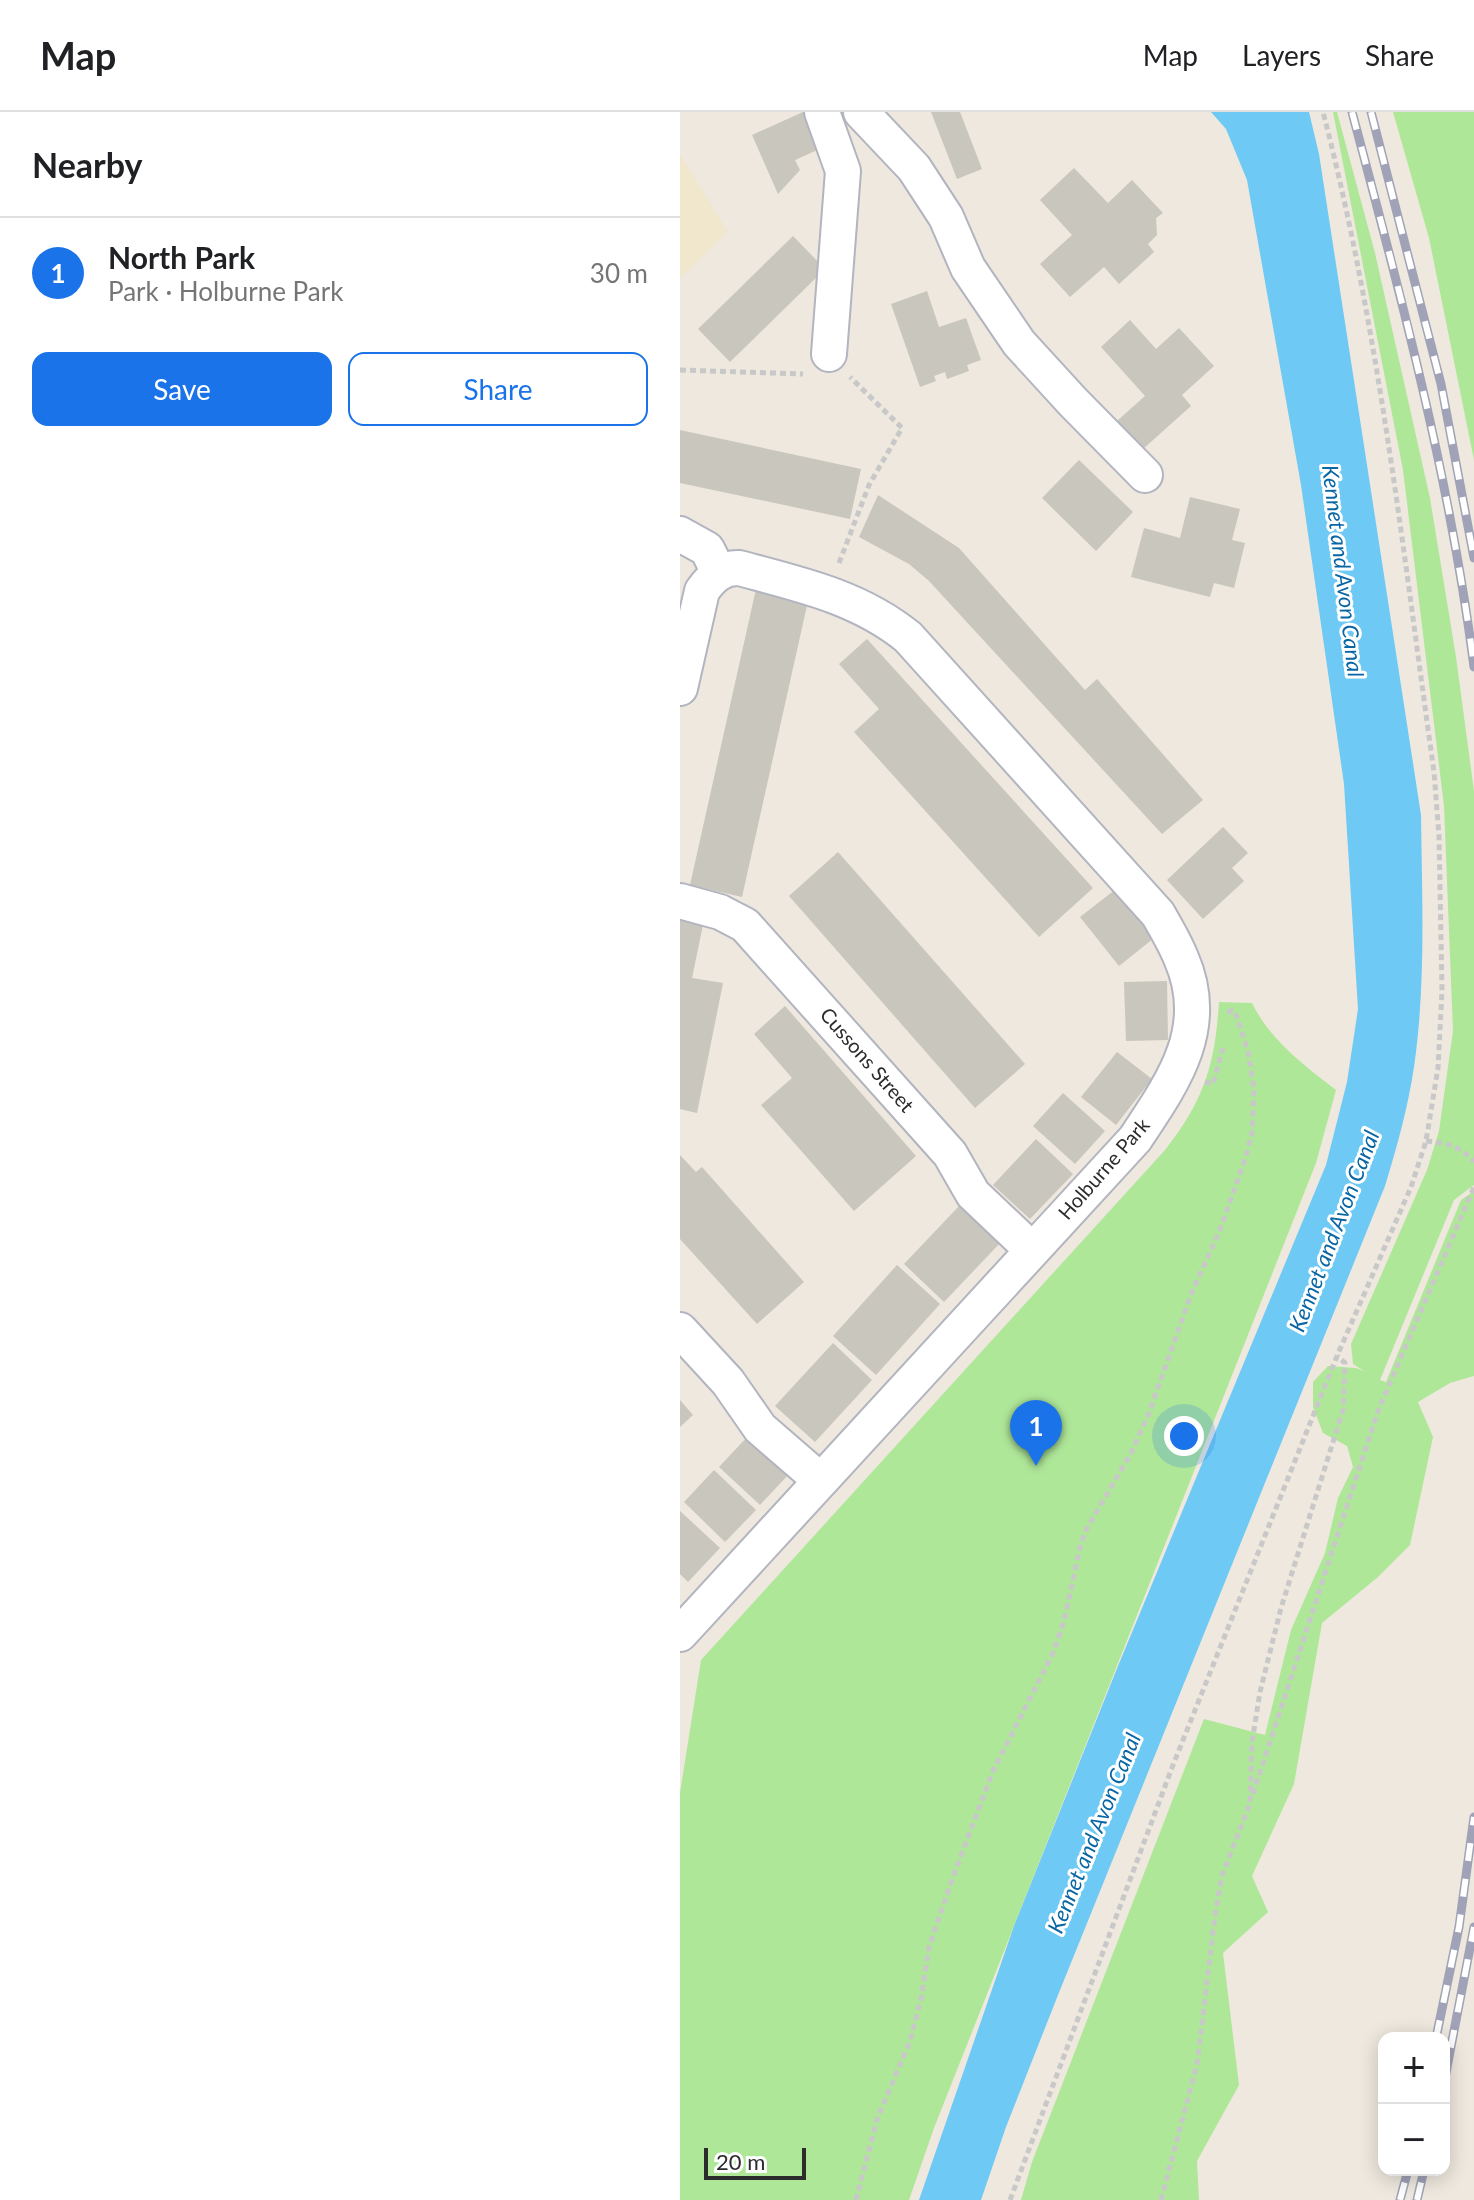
<!DOCTYPE html>
<html lang="en">
<head>
<meta charset="utf-8">
<style>
	body { margin:0; font-family:Lato,sans-serif; background:#f2f2f2; color:#202124 }
	.controls { position:absolute; right:24px; bottom:24px; display:grid; overflow:hidden; border-radius:16px; box-shadow:0 4px 20px #0003 }
	.controls button { width:72px; height:72px; display:grid; place-items:center; padding:0; border:0; border-bottom:2px solid #e0e0e0; background:#fff; color:#202124; font:40px sans-serif }
	.scale { position:absolute; left:24px; bottom:20px; width:102px; box-sizing:border-box; padding-left:8px; border:4px solid #2c2c2c; border-top:0; font-size:22px; line-height:28px; white-space:nowrap; color:#2c2c2c; -webkit-text-stroke:6px #fff; paint-order:stroke }
	.you { position:absolute; left:504px; top:1324px; width:28px; height:28px; margin:-20px; border:6px solid #fff; border-radius:50%; background:#1a73e8; box-shadow:0 0 0 12px #1a73e833 }
	.badge { display:grid; place-items:center; width:52px; height:52px; border-radius:50%; background:#1a73e8; color:#fff; font-size:26px; font-weight:700 }
	.pin { position:absolute; translate:-50% -66px; filter:drop-shadow(0 2px 4px #0008) }
	.pin::after { content:''; position:absolute; top:42px; width:28px; height:24px; background:inherit; clip-path:polygon(0 0,100% 0,50% 100%) }
	.list { margin:0; padding:0; list-style:none }
	h2 { display:flex; justify-content:space-between; align-items:center; height:104px; margin:0; padding:0 32px; font-size:34px }
	h2 small { font-size:26px; font-weight:400; color:#757577 }
	.list li { display:grid; grid-template-columns:52px 1fr auto; gap:24px; align-items:center; box-sizing:border-box; height:112px; padding:0 32px; border-top:2px solid #e0e0e0 }
	.list b { display:block; font-size:30px; white-space:nowrap }
	.list p { margin:0; font-size:26px; white-space:nowrap; color:#757577 }
	.list em { font-size:26px; font-style:normal; color:#757577 }
	.actions { display:flex; gap:16px; padding:24px 32px }
	.actions a { flex:1; padding:18px 0; border:2px solid #1a73e8; border-radius:16px; text-align:center; font-size:28px; color:#1a73e8 }
	.actions .main { background:#1a73e8; color:#fff }
	.map { position:relative; flex:none; width:794px; height:2088px; overflow:hidden }
	header { display:flex; align-items:center; gap:48px; box-sizing:border-box; height:112px; padding:0 40px; background:#fff; border-bottom:2px solid #e0e0e0 }
	header strong { font-size:38px }
	nav { display:flex; gap:44px; margin-inline-start:auto; font-size:28px }
	main { display:flex }
	aside { flex:1; background:#fff }
	.map>svg:first-child { display:block }
</style>
</head>
<body>
<header>
<strong>Map</strong>
<nav><a>Map</a><a>Layers</a><a>Share</a></nav>
</header>
<main>
<aside>
<h2>Nearby<small></small></h2>
<ul class="list">
<li><span class="badge">1</span><div><b>North Park</b><p>Park · Holburne Park</p></div><em>30 m</em></li>
</ul>
<div class="actions"><a class="main">Save</a><a>Share</a></div>
</aside>
<div class="map">
<svg width="794" height="2088" viewBox="0 0 794 2088">
	<rect width="100%" height="100%" fill="#eee8de"/>
	<path fill="#f0e7cd" d="M0,42L48,120L0,166Z"/>
	<g fill="#afe799">
		<path d="M653,0H657L695,141L750,386L776,545L794,679V1073L774,1088L700,1268L706,1270L781,1088L794,1079V1264L770,1271L738,1290L753,1325L730,1433L698,1465L642,1511L614,1672L572,1764L588,1800L543,1841L559,1973L517,2049L519,2088H341L352,2050L524,1607L585,1623L611,1518L645,1441L658,1386L673,1355L667,1334L643,1321L633,1295V1270L648,1254L676,1256L684,1259L673,1252L671,1232L747,1058L759,1019L773,919L764,694L723,358Z"/>
		<path d="M713,0H794V348L749,126Z"/>
		<path d="M539,890L572,891C590,928 624,953 656,978L636,1051L254,2016L229,2088H0V1681L21,1548L485,1038C524,988 535,953 539,890Z"/>
	</g>
	<path fill="#6ec9f4" d="M531,0H629L639,42L741,703C742,787 746,872 734,955C728,995 717,1035 705,1074L378,1883L326,2015L301,2088H239L334,1814L438,1554L646,1053L667,970L678,897L664,672L621,373L567,68L546,17Z"/>
	<g fill="#c9c6bd">
		<path d="M123,0H128L144,35L115,48L120,58L98,82L72,23Z"/>
		<path d="M251,0H280L302,57L277,67Z"/>
		<path d="M394,56L428,91L452,68L483,101L476,106L477,123L468,132L474,140L439,172L424,155L390,185L360,152L392,123L360,88Z"/>
		<path d="M113,124L145,157L50,250L18,217Z"/>
		<path d="M247,179L259,215L286,206L301,248L287,253L289,259L267,267L265,260L254,264L256,269L240,275L211,192Z"/>
		<path d="M450,208L476,237L499,216L534,254L502,283L511,294L463,337L437,309L465,284L421,235Z"/>
		<path d="M0,318L181,357L170,407L0,371Z"/>
		<path d="M399,348L453,400L416,439L362,386Z"/>
		<path d="M198,383L279,436L405,578L417,567L523,688L482,722L249,469L229,452L179,425Z"/>
		<path d="M510,385L560,397L552,428L565,431L554,476L534,471L530,485L451,465L464,416L500,426Z"/>
		<path d="M76,477L128,489L62,785L10,773Z"/>
		<path d="M187,527L413,776L359,825L174,620L199,597L159,552Z"/>
		<path d="M543,715L568,741L552,756L564,769L523,807L487,768Z"/>
		<path d="M158,740L345,952L295,996L109,784Z"/>
		<path d="M436,777L474,826L439,854L400,805Z"/>
		<path d="M0,798L25,803L12,866L43,871L17,1001L0,997Z"/>
		<path d="M487,869L488,928L446,929L444,870Z"/>
		<path d="M105,894L236,1044L174,1099L81,993L112,966L74,922Z"/>
		<path d="M437,940L472,967L436,1013L401,985Z"/>
		<path d="M383,981L425,1019L395,1052L353,1014Z"/>
		<path d="M356,1027L393,1062L350,1107L313,1073Z"/>
		<path d="M0,1043L16,1060L22,1055L124,1170L77,1212L0,1127Z"/>
		<path d="M281,1092L321,1130L264,1190L224,1152Z"/>
		<path d="M217,1153L260,1192L196,1263L153,1224Z"/>
		<path d="M153,1231L192,1268L135,1330L95,1294Z"/>
		<path d="M0,1288L13,1303L0,1315Z"/>
		<path d="M69,1323L110,1361L80,1393L39,1355Z"/>
		<path d="M34,1358L76,1398L45,1430L4,1390Z"/>
		<path d="M0,1399L40,1436L8,1470L0,1462Z"/>
	</g>
	<g fill="none" stroke-linecap="round" stroke-linejoin="round">
		<g stroke="#b2b4c0" stroke-width="38">
			<g id="minor">
				<path d="M142,0L163,59L149,242"/>
				<path d="M181,0L234,56L266,105L288,156L339,231L393,290L465,363"/>
				<path d="M0,422L27,437L39,461"/>
				<path d="M0,576L22,479C31,466 42,455 59,456C119,472 179,485 228,525L478,802C486,816 495,831 501,846C532,916 493,970 455,1027L0,1522"/>
				<path d="M0,789L40,800L65,813L270,1042L293,1082L351,1137"/>
				<path d="M0,1218L48,1270L80,1316L140,1368"/>
			</g>
		</g>
		<g stroke="#c8c8c8" stroke-width="5" stroke-dasharray="6 4" stroke-linecap="butt">
			<path d="M0,258L123,262"/>
			<path d="M159,451L189,373L222,316L170,265"/>
			<path d="M525,970L533,972L543,936"/>
			<path d="M746,1029C766,1031 781,1034 794,1050"/>
			<path d="M573,1682L698,1299L794,1075"/>
			<path d="M176,2088L197,2007L230,1929L241,1887L249,1835L273,1765L313,1659L373,1541L384,1509L401,1431L407,1416L451,1341L469,1301L511,1182L540,1118L566,1044L572,1021L574,977L568,939L555,900L552,898L547,902"/>
			<path d="M330,2088L493,1653L657,1244L731,1075L746,1029L758,956L762,879L759,724L754,660C723,440 699,216 643,0"/>
			<path d="M481,2088L517,1952L535,1803L542,1764L570,1691L572,1630L580,1580L601,1496L663,1298L665,1251L657,1244"/>
		</g>
		<use href="#minor" stroke="#fff" stroke-width="34"/>
		<g stroke="#a0a2b7" stroke-width="9">
			<g id="rail">
				<path d="M672,0C721,184 770,366 794,555"/>
				<path d="M691,0L761,272L794,446"/>
				<path d="M756,1926L779,1815L794,1705"/>
				<path d="M764,1971L794,1815"/>
				<path d="M720,2088L728,2058"/>
				<path d="M737,2088L744,2058"/>
			</g>
		</g>
		<use href="#rail" stroke="#fff" stroke-width="6" stroke-dasharray="18" stroke-linecap="butt"/>
	</g>
	<g text-anchor="middle" stroke-width="6" stroke-linejoin="round" paint-order="stroke">
		<g font-size="20" fill="#2c2c2c" stroke="#fff">
			<text transform="translate(187 948) rotate(49)" y="7">Cussons Street</text>
			<text transform="translate(424 1057) rotate(-49)" y="7">Holburne Park</text>
		</g>
		<g font-size="22" font-style="italic" fill="#0866a5" stroke="#fff">
			<text transform="translate(663 459) rotate(83)" y="8">Kennet and Avon Canal</text>
			<text transform="translate(654 1119) rotate(-69)" y="8">Kennet and Avon Canal</text>
			<text transform="translate(414 1721) rotate(-68)" y="8">Kennet and Avon Canal</text>
		</g>
	</g>
</svg>
<div class="controls">
<button>+</button>
<button>−</button>
</div>
<div class="scale">20 m</div>
<div class="you"></div>
<div class="pin badge" style="left:356px;top:1354px">1</div>
</div>
</main>
</body>
</html>
